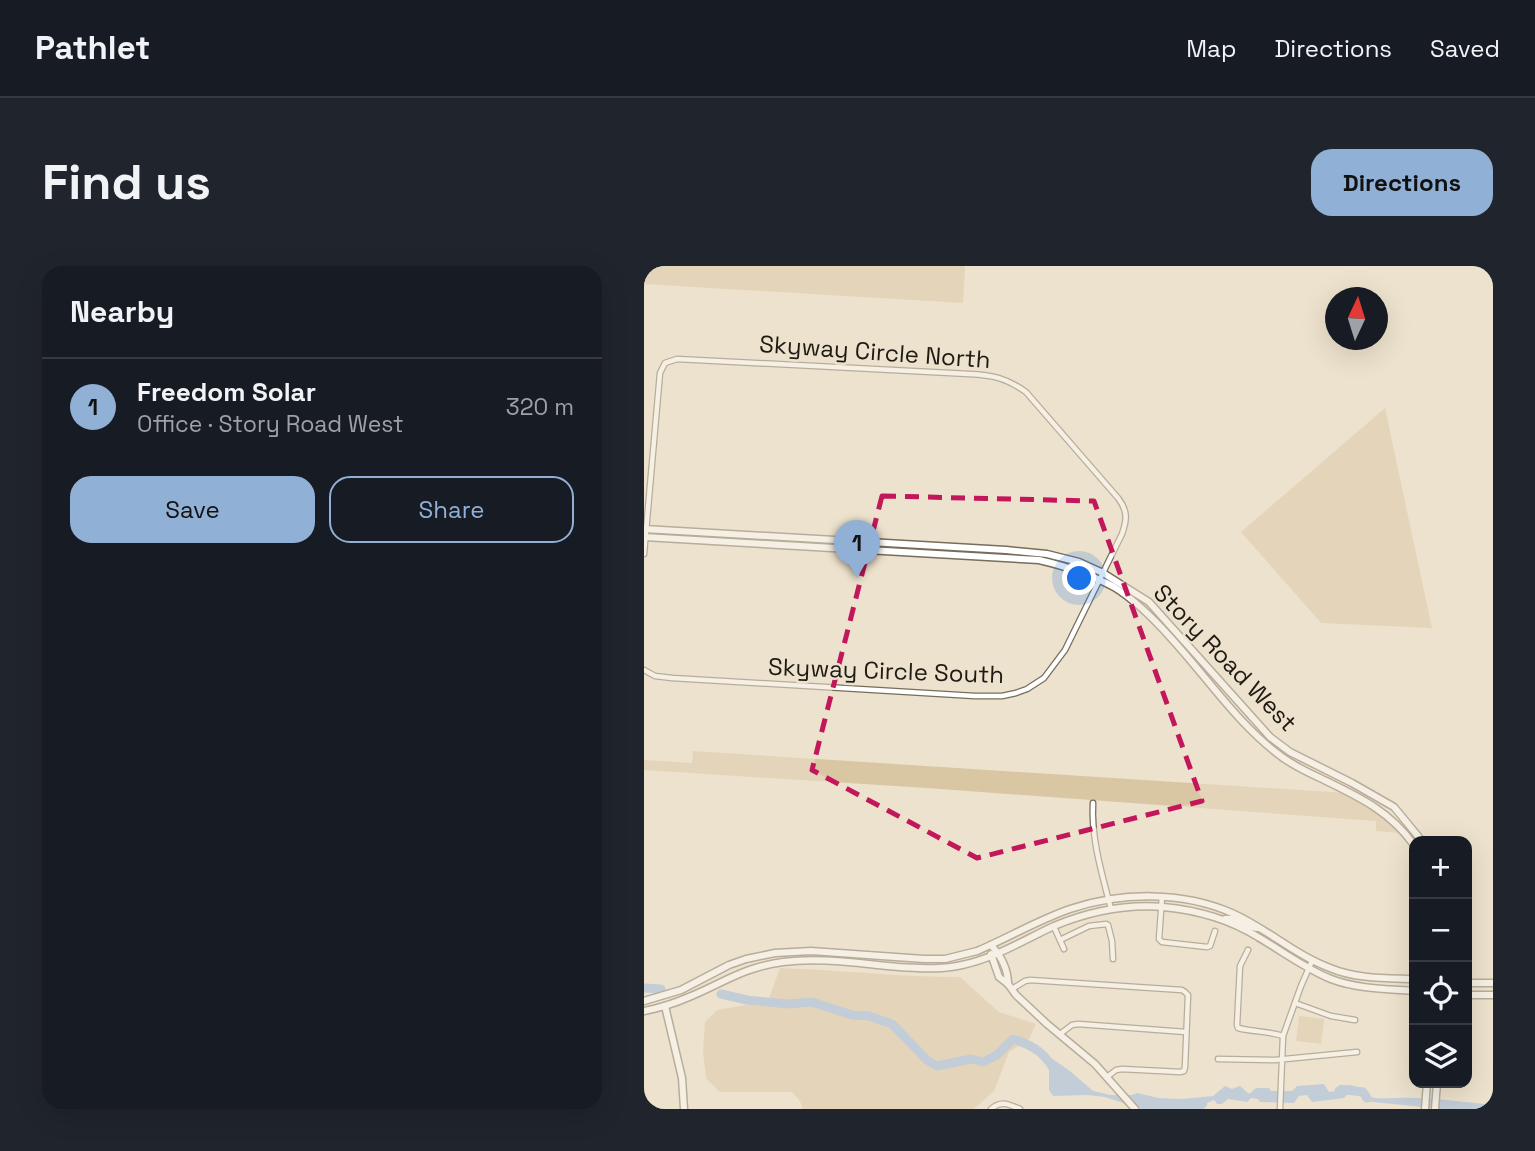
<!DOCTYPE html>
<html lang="en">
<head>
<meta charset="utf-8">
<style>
	body { margin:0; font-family:"Space Grotesk",sans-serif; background:#20242c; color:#f1f3f6 }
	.controls { position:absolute; right:21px; bottom:21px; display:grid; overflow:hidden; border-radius:14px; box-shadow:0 7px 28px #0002 }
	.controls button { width:63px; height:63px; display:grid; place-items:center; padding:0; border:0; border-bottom:2px solid #363941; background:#171b24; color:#f1f3f6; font:35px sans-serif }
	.compass { position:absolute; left:681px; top:21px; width:63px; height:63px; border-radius:50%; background:#171b24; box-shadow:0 7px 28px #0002; rotate:4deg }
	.you { position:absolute; left:436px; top:313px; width:24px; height:24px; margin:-18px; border:5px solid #fff; border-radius:50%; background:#1a73e8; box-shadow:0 0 0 10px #1a73e833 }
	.badge { display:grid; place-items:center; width:46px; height:46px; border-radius:50%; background:#91b0d6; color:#111; font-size:23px; font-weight:700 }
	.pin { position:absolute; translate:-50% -58px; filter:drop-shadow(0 2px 4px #0008) }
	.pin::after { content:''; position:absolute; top:37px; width:24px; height:21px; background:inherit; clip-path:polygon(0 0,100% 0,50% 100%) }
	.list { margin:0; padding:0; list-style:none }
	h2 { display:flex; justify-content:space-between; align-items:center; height:91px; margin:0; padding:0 28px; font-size:30px }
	h2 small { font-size:23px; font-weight:400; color:#9ea1a6 }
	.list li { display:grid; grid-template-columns:46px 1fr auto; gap:21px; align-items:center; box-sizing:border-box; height:98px; padding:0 28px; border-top:2px solid #363941 }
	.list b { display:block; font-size:26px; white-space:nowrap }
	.list p { margin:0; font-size:23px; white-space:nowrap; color:#9ea1a6 }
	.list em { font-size:23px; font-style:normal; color:#9ea1a6 }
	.actions { display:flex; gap:14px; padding:21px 28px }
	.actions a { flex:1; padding:16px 0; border:2px solid #91b0d6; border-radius:21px; text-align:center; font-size:24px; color:#91b0d6 }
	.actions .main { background:#91b0d6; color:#111 }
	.icon { flex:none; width:38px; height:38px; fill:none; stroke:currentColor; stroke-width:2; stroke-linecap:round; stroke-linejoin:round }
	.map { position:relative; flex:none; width:849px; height:843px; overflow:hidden; border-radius:21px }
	header { display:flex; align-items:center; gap:42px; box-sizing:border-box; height:98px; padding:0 35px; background:#171b24; border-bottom:2px solid #363941 }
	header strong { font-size:33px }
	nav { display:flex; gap:38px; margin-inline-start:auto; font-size:24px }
	.intro { display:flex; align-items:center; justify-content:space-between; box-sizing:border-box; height:168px; padding:0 42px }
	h1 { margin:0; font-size:49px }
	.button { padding:18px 32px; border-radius:21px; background:#91b0d6; color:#111; font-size:24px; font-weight:700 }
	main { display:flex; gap:42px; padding:0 42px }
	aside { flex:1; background:#171b24; border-radius:21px; box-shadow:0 7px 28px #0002 }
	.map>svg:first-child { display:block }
</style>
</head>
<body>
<header>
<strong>Pathlet</strong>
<nav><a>Map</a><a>Directions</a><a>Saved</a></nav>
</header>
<div class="intro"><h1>Find us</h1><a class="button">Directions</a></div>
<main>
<aside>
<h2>Nearby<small></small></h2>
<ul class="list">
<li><span class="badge">1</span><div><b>Freedom Solar</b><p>Office · Story Road West</p></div><em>320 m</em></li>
</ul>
<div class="actions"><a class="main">Save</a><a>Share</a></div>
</aside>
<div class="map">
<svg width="849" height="843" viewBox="0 0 849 843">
	<rect width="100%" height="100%" fill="#ede2cd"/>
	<g fill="#d9c6a2">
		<path d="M0,0H321L319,37L0,18Z"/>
		<path d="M741,142L788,362L677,357L597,266Z"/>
		<path d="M49,485L702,527C722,537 744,548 756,567L732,565V555L283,522L0,504V494L48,497Z"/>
		<path d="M136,702C196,704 256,711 316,711L355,746L392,758L385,773L365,786L350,825L330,843H159L156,835L148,826H76L62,812L59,786L61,756L73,744L124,735Z"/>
		<path d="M655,750L680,753L677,778L652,775Z"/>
	</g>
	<path fill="#90b4e4" d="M394,783L426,805L449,825L467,829H488L493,827L515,832L538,833L569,830L581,820L588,823L596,820L605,828L612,822H625L627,825H648L653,820L680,818L685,826L692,825L695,819H706L721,823V828C729,834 743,832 754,832C786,831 817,836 849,839V843H799L719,835L714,822L707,824L700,832L668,836L663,829L655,830L650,837L616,836L614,833L607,832L603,836L584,833L578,838H573L570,834L563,837V840L559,843H498L461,831L443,829L409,830L405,824V800L412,799L392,787Z"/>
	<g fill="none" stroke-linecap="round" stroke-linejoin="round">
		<g stroke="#90b4e4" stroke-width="9">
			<path d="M0,722L17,723"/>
			<path d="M77,728L103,734L144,738L168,736L208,749L225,750L248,758L283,794L293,800L327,793L339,796L353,789L369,773C393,780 403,790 414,810"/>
			<path d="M695,825L702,824L719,826L723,832"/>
		</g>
		<g stroke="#776d5b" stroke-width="7">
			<g id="street">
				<path d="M0,288L16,107L21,97L33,93L325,108C349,109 362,112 382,126L474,232C484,245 483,254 478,268L421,384L400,412L383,423L372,427L358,430H331L28,412L11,410L0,404"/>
				<path d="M449,537C447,573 458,608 467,643"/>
				<path d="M518,631L515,673L518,676L563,681L566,680L571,665"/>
				<path d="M410,661L420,683"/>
				<path d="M416,674L445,660L462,658L464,659L468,675L469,693"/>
				<path d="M604,684L596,700L593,759L594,762C609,766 625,765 639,770"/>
				<path d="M368,723L381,715L386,714L538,724L541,726L544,729L541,801L540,805L536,806L478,803L472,804L463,811"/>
				<path d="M651,737L687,750L711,754"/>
				<path d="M416,768L428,759L434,758L542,766"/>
				<path d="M574,793L631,794L713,786"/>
				<path d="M347,843C357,834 364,838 376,843"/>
				<path d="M636,843L639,770L657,720L668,695"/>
			</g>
		</g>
		<g stroke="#776d5b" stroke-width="9">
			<g id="secondary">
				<path d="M0,263L362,284L403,288L435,296L459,307L505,336L626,471L646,486L708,517L750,541L778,575"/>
				<path d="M0,271L395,294C421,300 446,308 470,321C491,334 509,352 526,371C563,411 594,459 638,491C650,500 663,506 676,512C713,530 745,544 770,579"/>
				<path d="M581,653C593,651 601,661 613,662"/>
				<path d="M347,679C357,690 364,703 364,718"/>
				<path d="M347,688L355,711L364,718L372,729L403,758L451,798L491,843"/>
				<path d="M823,717H849"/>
				<path d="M823,729H849"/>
				<path d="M0,735L37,724L85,699L102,693L131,687L167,685L280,693H301L333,685C364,672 394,654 426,643C477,626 538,625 588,647C622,662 651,689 686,702C712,713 742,712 770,713"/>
				<path d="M21,740L38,812L40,843"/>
				<path d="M0,745C16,742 31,737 45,731C79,717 100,701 139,696C177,691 217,698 255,701C276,702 297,704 318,699C351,692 380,674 410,660C444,646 482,638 519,641C552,644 585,653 614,671C638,685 660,702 687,713C713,723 743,723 770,725"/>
				<path d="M781,843L783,817"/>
				<path d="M791,843L793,817"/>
			</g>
		</g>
		<use href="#street" stroke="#fff" stroke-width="4.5"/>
		<use href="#secondary" stroke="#fff" stroke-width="6"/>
	</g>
	<path d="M0 0H849V843H0ZM238,230L450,235L558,535L333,592L168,504Z" fill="#ede2cd" fill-opacity=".55" fill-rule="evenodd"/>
	<path fill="none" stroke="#c2185b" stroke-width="5" stroke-dasharray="14 9" stroke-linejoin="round" d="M238,230L450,235L558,535L333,592L168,504Z"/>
	<g text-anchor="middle" stroke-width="5" stroke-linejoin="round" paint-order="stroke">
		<g font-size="24" fill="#1f1b14" stroke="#ede2cd">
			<text transform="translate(231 86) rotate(4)" y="8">Skyway Circle North</text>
			<text transform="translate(581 392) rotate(46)" y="8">Story Road West</text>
			<text transform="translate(242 405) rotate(2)" y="8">Skyway Circle South</text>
		</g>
	</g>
</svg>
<div class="controls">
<button>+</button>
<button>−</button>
<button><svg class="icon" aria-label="locate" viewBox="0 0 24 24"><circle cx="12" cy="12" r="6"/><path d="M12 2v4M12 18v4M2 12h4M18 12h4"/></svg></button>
<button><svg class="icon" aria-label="layers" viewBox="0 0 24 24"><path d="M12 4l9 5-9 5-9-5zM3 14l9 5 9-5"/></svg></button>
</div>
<svg class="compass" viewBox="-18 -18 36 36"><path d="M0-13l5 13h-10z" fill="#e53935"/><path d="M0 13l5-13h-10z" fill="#9ea1a6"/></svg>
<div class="you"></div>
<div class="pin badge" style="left:213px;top:312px">1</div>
</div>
</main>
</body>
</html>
